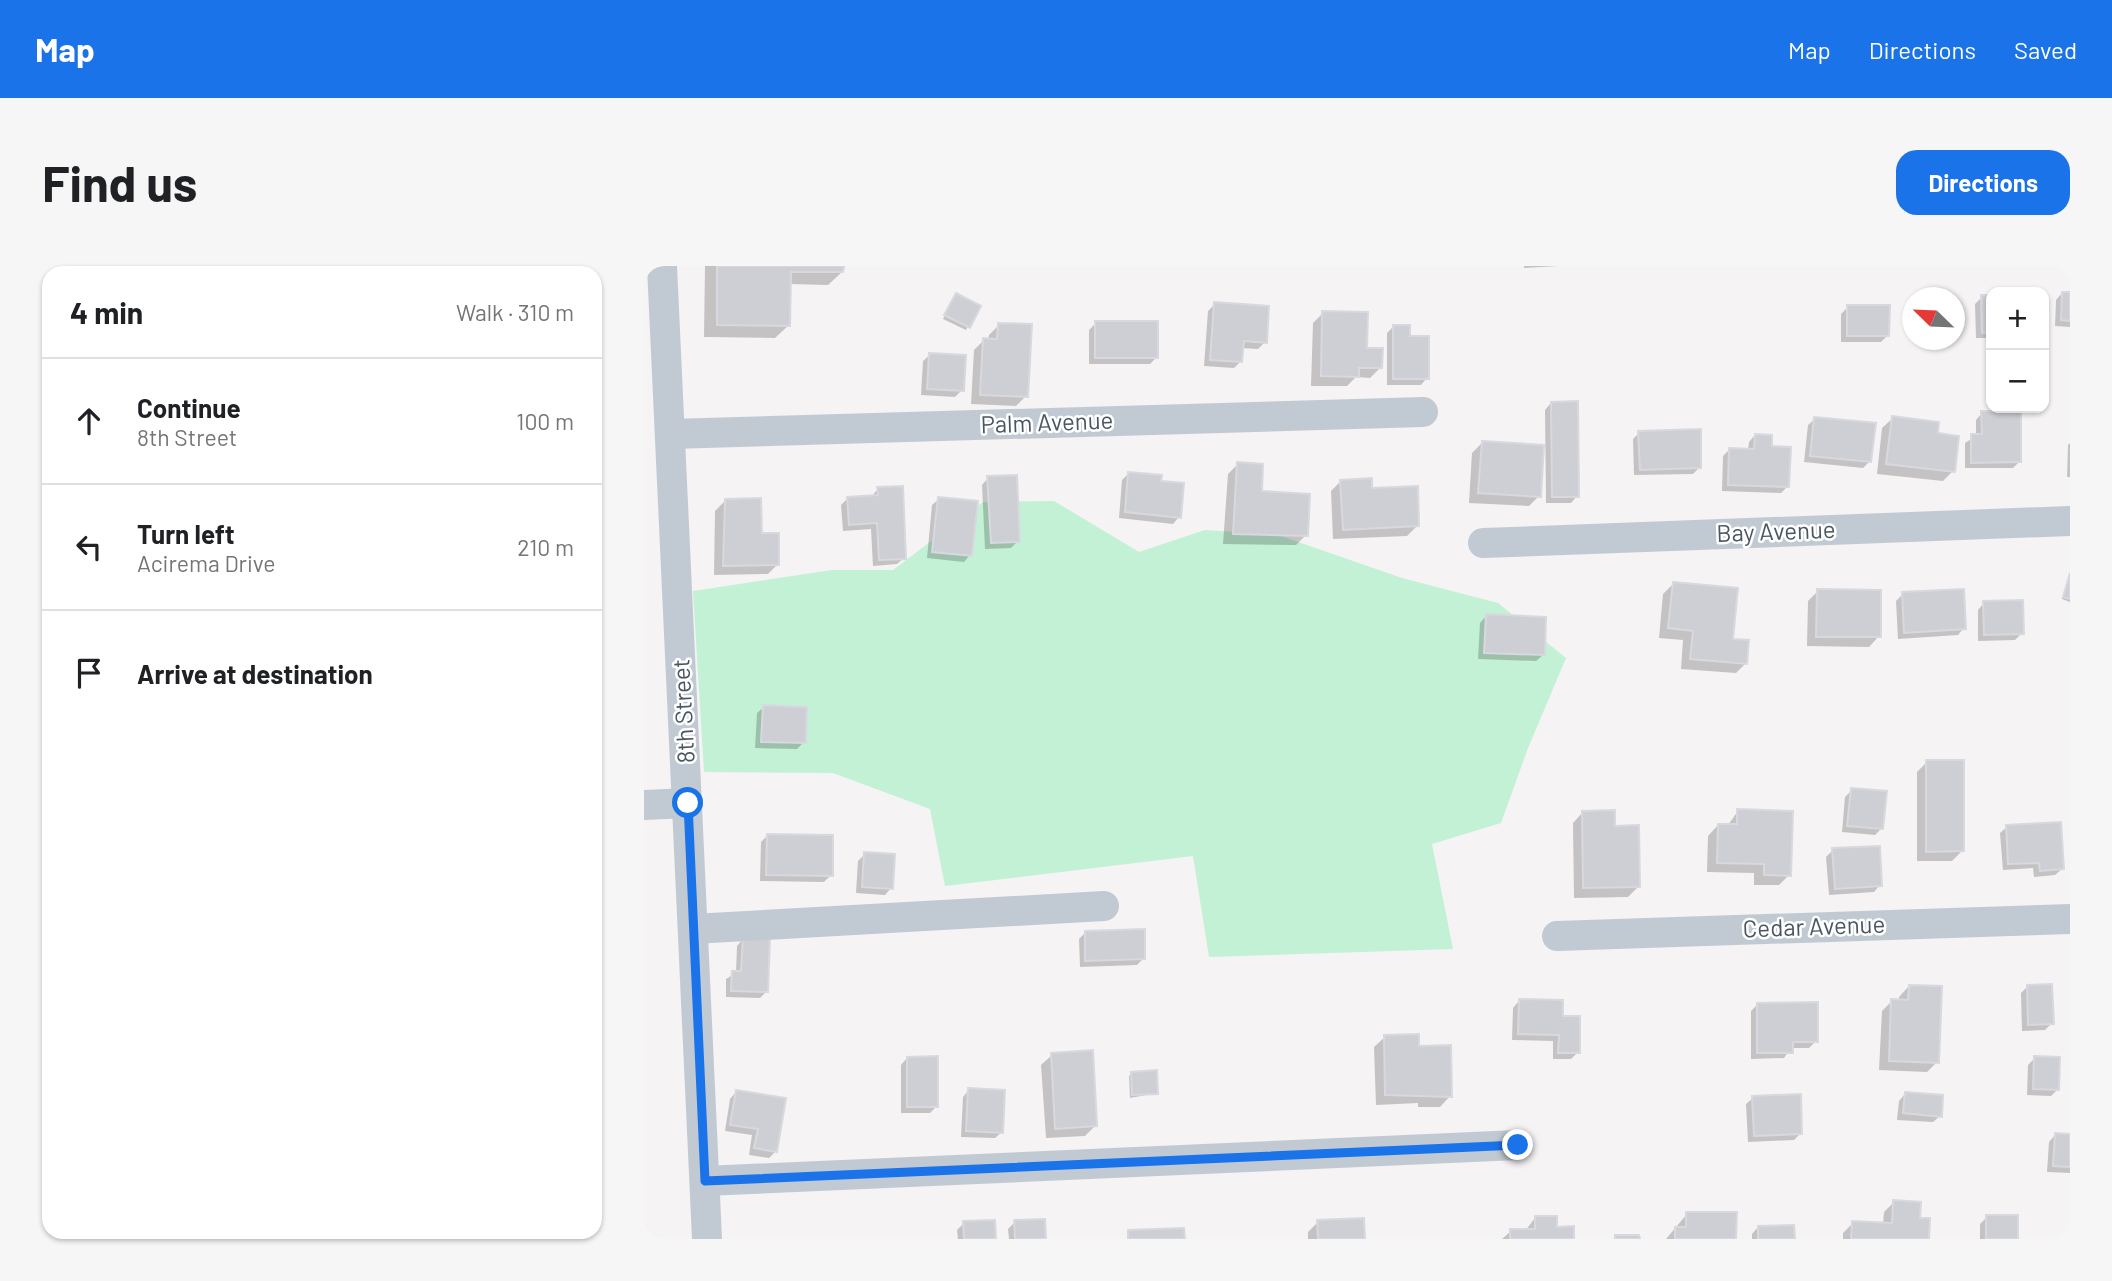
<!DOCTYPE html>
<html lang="en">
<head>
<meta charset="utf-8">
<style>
	body { margin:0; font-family:Barlow,sans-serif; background:#f6f6f6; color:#202124 }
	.controls { position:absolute; right:21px; top:21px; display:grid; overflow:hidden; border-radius:14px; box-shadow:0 2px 5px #0004 }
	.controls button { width:63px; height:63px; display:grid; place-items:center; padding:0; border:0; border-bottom:2px solid #e0e0e0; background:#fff; color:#202124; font:35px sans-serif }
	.compass { position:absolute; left:1258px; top:21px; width:63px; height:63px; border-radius:50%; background:#fff; box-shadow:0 2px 5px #0004; rotate:293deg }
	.stop { position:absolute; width:21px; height:21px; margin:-16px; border:5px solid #1a73e8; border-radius:50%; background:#fff }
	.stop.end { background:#1a73e8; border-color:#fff; box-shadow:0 2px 7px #0008 }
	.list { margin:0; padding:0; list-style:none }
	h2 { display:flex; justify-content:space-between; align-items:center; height:91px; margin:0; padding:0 28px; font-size:30px }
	h2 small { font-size:23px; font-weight:400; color:#757577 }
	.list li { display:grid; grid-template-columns:46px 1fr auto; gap:21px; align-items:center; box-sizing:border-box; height:126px; padding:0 28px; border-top:2px solid #e0e0e0 }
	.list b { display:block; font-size:26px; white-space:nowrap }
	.list p { margin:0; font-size:23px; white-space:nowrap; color:#757577 }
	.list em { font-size:23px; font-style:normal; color:#757577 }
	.icon { flex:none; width:38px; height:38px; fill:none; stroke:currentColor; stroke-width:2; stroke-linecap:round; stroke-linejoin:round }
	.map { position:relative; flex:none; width:1426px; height:973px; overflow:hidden; border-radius:21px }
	header { display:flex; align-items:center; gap:42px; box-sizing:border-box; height:98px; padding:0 35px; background:#1a73e8; color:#fff }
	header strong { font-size:33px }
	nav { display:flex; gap:38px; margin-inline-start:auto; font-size:24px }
	.intro { display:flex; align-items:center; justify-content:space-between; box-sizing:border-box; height:168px; padding:0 42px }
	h1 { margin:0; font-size:49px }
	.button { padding:18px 32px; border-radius:21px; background:#1a73e8; color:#fff; font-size:24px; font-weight:700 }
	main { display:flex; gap:42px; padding:0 42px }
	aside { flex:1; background:#fff; border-radius:21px; box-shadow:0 2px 5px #0004 }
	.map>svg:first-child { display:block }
</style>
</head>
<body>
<header>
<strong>Map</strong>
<nav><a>Map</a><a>Directions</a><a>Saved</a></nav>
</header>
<div class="intro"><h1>Find us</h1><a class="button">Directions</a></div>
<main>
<aside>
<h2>4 min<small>Walk · 310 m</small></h2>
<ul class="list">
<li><svg class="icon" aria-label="ahead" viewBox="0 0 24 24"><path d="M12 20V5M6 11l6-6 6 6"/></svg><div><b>Continue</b><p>8th Street</p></div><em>100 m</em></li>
<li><svg class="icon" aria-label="left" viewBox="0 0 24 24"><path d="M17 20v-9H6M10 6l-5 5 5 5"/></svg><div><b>Turn left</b><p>Acirema Drive</p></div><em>210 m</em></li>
<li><svg class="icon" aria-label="arrive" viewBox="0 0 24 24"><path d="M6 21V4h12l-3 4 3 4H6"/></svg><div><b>Arrive at destination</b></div></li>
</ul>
</aside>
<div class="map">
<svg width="1426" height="973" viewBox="0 0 1426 973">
	<rect width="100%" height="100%" fill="#f5f3f3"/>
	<path fill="#c3f1d5" d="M410,235L495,286L561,264L634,269L758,312L854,337L922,392L884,482L857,557L788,578L809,683L565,691L549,590L301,620L286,543L189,507L60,506L49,325L188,304H249L339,236Z"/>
	<g fill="#0003">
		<path d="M61,0H198V6L184,19L145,18V59L131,72L60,71Z"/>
		<path d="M880,0H914L880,2Z"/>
		<path d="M1418,27L1426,28V61L1411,60L1412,34Z"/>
		<path d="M1338,31H1347V72H1332L1331,38Z"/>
		<path d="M309,32L335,41L322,64L299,53Z"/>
		<path d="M571,38L621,76L614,83L598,82L597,95L590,102L560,100L564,45Z"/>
		<path d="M1204,41L1244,69L1237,76H1197V48Z"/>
		<path d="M679,47L721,83L736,102L726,112L712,111L703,120H667L669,57Z"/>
		<path d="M452,57L513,91L506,98H445V64Z"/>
		<path d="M355,59L382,130L372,140L327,138L330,84L340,74H344L345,69Z"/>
		<path d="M750,60L764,72L783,112L777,119H743V67Z"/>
		<path d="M286,89L318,124L311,131L277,129L279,95Z"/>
		<path d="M907,137L933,230L927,237H902L901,144Z"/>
		<path d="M1338,147L1375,196L1369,202H1321V177L1332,170V154Z"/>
		<path d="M1249,152L1292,169L1309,205L1299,215L1233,208L1238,162Z"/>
		<path d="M1171,153L1226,195L1219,202L1160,196L1164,159Z"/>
		<path d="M995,167L1056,201L1049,208L990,209L989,173Z"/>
		<path d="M1111,169L1126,182L1144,220L1137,227L1078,225L1079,190L1086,183L1104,184L1105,176Z"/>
		<path d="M838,177L895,230L885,240L825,237L828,187Z"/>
		<path d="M1426,177V211H1423L1424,179Z"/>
		<path d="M594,198L616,227L662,269L652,279L579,278L584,208Z"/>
		<path d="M485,207L515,217L535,251L529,258L475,252L478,214Z"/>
		<path d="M344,212L374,275L367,282L341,283L338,219Z"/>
		<path d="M697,215L727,224L773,260L763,270L689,273L687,225Z"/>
		<path d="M234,223L260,292L253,298L229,300L227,263L199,265L197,239L204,232L227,231Z"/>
		<path d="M295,233L326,289L320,296L283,292L288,239Z"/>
		<path d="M81,235L116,269L134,298L124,308L70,309L71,245Z"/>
		<path d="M1426,307V336L1418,333Z"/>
		<path d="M1029,318L1087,374L1102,397L1092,407L1037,403L1039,374L1015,372L1019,328Z"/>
		<path d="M1174,325L1235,370L1225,381L1163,380L1164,335Z"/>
		<path d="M1259,328L1320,362L1314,369L1254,373L1252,335Z"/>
		<path d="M1340,337L1378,367L1371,374L1334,375V344Z"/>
		<path d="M842,350L899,389L892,395L834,393L836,357Z"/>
		<path d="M120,441L160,476L153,483L111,482L113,447Z"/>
		<path d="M1283,496L1318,585L1308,595H1273V506Z"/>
		<path d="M1208,524L1238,562L1231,569L1198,566L1201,531Z"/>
		<path d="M1094,545L1145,609L1135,619H1110V607L1063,606L1064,570L1074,559H1084Z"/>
		<path d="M939,546L970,562L994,621L984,631L930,632L929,557Z"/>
		<path d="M1363,561L1418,603L1411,609L1390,611L1389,602L1359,604L1356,567Z"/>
		<path d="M123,570L187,609L180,616L116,615L117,576Z"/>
		<path d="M1189,584L1236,619L1230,626L1185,629L1182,591Z"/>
		<path d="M221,588L247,622L241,629L212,627L214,595Z"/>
		<path d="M441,667L499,693L493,699L436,701L435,673Z"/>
		<path d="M99,673L122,726L116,732L82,731V713L92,707L93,680Z"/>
		<path d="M1265,720L1293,796L1283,806L1235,804L1238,745L1248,735L1255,736V731Z"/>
		<path d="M1383,721L1408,757L1401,764L1378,765L1377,727Z"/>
		<path d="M875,735L917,752L934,786L927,793H909V775L868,774L869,742Z"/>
		<path d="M1114,738L1172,775L1165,782H1147L1140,792L1107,793V745Z"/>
		<path d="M741,771L773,781L806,830L796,841H774V837L732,839L730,781Z"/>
		<path d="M408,789L451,860L441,870L402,872L397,799Z"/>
		<path d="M263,792L293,840L286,847H257V799Z"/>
		<path d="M1391,792L1413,824L1407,830L1383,829L1384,799Z"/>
		<path d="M488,807L513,827L486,832L485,810Z"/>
		<path d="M325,824L358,866L351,872L317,871L319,831Z"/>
		<path d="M92,826L132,885L125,892L105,889L108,869L81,865L86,833Z"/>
		<path d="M1261,828L1296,850L1289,856L1253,854L1255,835Z"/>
		<path d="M1109,832L1157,867L1150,874L1104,876L1102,838Z"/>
		<path d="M1411,869L1426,870V907L1403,906L1405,876Z"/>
		<path d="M1250,936L1284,973H1199V967L1209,957L1239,959L1240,946Z"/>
		<path d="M1043,948L1090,973H1022Z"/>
		<path d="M1343,951L1372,973H1336V958Z"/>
		<path d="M891,952L911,963L928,973H858L867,965H881Z"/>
		<path d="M371,956L400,973H365L364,963Z"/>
		<path d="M674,956L719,973H664V966Z"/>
		<path d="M320,957L350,973H314L313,964Z"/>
		<path d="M1114,961L1149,973H1108V968Z"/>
	</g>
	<g fill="#cdcfd5" stroke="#d7d9de" stroke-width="2">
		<path d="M73,0H200L199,6H147L146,60L73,59Z"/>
		<path d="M1418,26H1426V55L1417,54Z"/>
		<path d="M312,27L337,40L326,62L300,49Z"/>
		<path d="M1337,29H1347V66L1338,67Z"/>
		<path d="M570,36L625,40L623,77L600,75L598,96L566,94Z"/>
		<path d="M1203,39H1246L1245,70H1203Z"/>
		<path d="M678,45L724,46L723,82H739L738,102H715V111L677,110Z"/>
		<rect x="451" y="55" width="63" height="37"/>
		<path d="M354,57L388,58L384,131L336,129L339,72L353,73Z"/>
		<path d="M749,59H766V70H785V113H749Z"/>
		<path d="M285,87L322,89L320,125L283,123Z"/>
		<path d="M934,135L935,231H908L907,136Z"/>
		<path d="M1337,145H1377V196L1327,197V168H1338Z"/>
		<path d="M1248,150L1295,156L1294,167L1315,170L1311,206L1242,198Z"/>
		<path d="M1170,151L1232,157L1227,196L1166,190Z"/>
		<path d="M1057,163V202L996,204L994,165Z"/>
		<path d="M1111,168L1128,169V180L1147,181L1145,221L1084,219L1085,182L1110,183Z"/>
		<path d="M838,175L900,179L897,231L834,227Z"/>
		<path d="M593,196L619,198L618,225L666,228L664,270L589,268Z"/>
		<path d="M484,206L518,209L517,215L540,217L537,252L481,246Z"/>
		<path d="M373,209L376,276L347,277L343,210Z"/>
		<path d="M728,212V222L774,220L775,260L699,264L696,214Z"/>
		<path d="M259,220L262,293L235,294L233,257L205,259L203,231L234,229L233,221Z"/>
		<path d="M294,231L334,235L328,290L288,286Z"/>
		<path d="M117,232L118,267H135V299L79,300L81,233Z"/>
		<path d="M1426,307V333L1419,331Z"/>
		<path d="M1029,316L1094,322L1089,373L1105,374L1103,398L1046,393L1049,365L1024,362Z"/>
		<path d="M1173,323L1237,324V371H1172Z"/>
		<path d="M1320,323L1322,363L1260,367L1258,326Z"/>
		<path d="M1379,334L1380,368L1340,369L1339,335Z"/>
		<path d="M842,348L902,351L901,389L840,387Z"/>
		<path d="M119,439L163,441L162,477L117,476Z"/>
		<path d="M1282,494H1320V585L1282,586Z"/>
		<path d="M1207,522L1243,525L1239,563L1203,560Z"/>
		<path d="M1093,543L1149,545L1147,610L1120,609V598L1073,597L1074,558H1093Z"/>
		<path d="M971,544V560L995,559L996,621L939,622L938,545Z"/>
		<path d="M1417,556L1420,603L1396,605L1395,597L1364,598L1362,559Z"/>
		<path d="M123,568L189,569V610L122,609Z"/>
		<path d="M1236,580L1238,620L1191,623L1188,582Z"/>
		<path d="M220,586L251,588L249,623L218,621Z"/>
		<path d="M501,663V693L441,695V665Z"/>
		<path d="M99,671L126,672L124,726L87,725L88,705H97Z"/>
		<path d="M1408,718L1410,758L1384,759L1383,719Z"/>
		<path d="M1265,719L1298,720L1295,797L1245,795L1247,733L1264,734Z"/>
		<path d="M875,733L919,734V750H936V787H914L915,769L874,768Z"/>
		<path d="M1174,736V776H1149V787H1113V737Z"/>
		<path d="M775,768V780L807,779L808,831L741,829L740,769Z"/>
		<path d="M449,784L453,860L411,863L407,787Z"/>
		<path d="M294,790V841H263V791Z"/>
		<path d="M1390,790L1416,791L1415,824L1389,823Z"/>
		<path d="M513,804L514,828L488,829L487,806Z"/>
		<path d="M324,822L361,824L359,867L322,865Z"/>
		<path d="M92,824L142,832L133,886L110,882L114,863L86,859Z"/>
		<path d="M1261,826L1299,829L1298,851L1259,847Z"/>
		<path d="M1157,828L1158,868L1110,870L1108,830Z"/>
		<path d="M1411,867L1426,868V901L1409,900Z"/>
		<path d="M1249,934L1277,936L1276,952H1286L1285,973H1207L1208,955L1248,957Z"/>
		<path d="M1042,946H1093L1092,973H1031V961H1042Z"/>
		<rect x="1342" y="949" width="32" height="24"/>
		<path d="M891,950H913V961L930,960V973H866V963H891Z"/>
		<path d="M720,952L721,973H674L673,954Z"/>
		<path d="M401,953L402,973H371L370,954Z"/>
		<path d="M351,954L352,973H320L319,955Z"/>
		<path d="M1150,959L1151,973H1114V960Z"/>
		<path d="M540,962L541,973H484V964Z"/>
		<path d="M971,969H995L996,973H971Z"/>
	</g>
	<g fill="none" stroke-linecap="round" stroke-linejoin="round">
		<g stroke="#c1cad2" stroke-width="30">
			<path d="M18,0L63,973"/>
			<path d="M27,168L779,146"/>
			<path d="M839,277L1426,255"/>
			<path d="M0,539L44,537"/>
			<path d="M49,663L460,640"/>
			<path d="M913,670L1426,653"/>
			<path d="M61,915L874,879"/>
		</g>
	</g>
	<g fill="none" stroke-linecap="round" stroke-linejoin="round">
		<path stroke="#1a73e8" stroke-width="9" d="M44,537L61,915L874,879"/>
	</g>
	<g text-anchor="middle" stroke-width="5" stroke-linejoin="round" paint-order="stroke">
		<g font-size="24" fill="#4a5661" stroke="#fff">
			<text transform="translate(403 157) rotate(-2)" y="8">Palm Avenue</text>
			<text transform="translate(1132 266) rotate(-2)" y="8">Bay Avenue</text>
			<text transform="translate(40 445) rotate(-93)" y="8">8th Street</text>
			<text transform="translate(1170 661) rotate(-2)" y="8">Cedar Avenue</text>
		</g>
	</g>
</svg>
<div class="controls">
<button>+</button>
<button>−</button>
</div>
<svg class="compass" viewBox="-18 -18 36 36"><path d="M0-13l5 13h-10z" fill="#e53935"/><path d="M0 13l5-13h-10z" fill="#757577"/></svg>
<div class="stop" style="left:44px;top:537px"></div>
<div class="stop end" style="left:874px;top:879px"></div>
</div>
</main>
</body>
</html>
